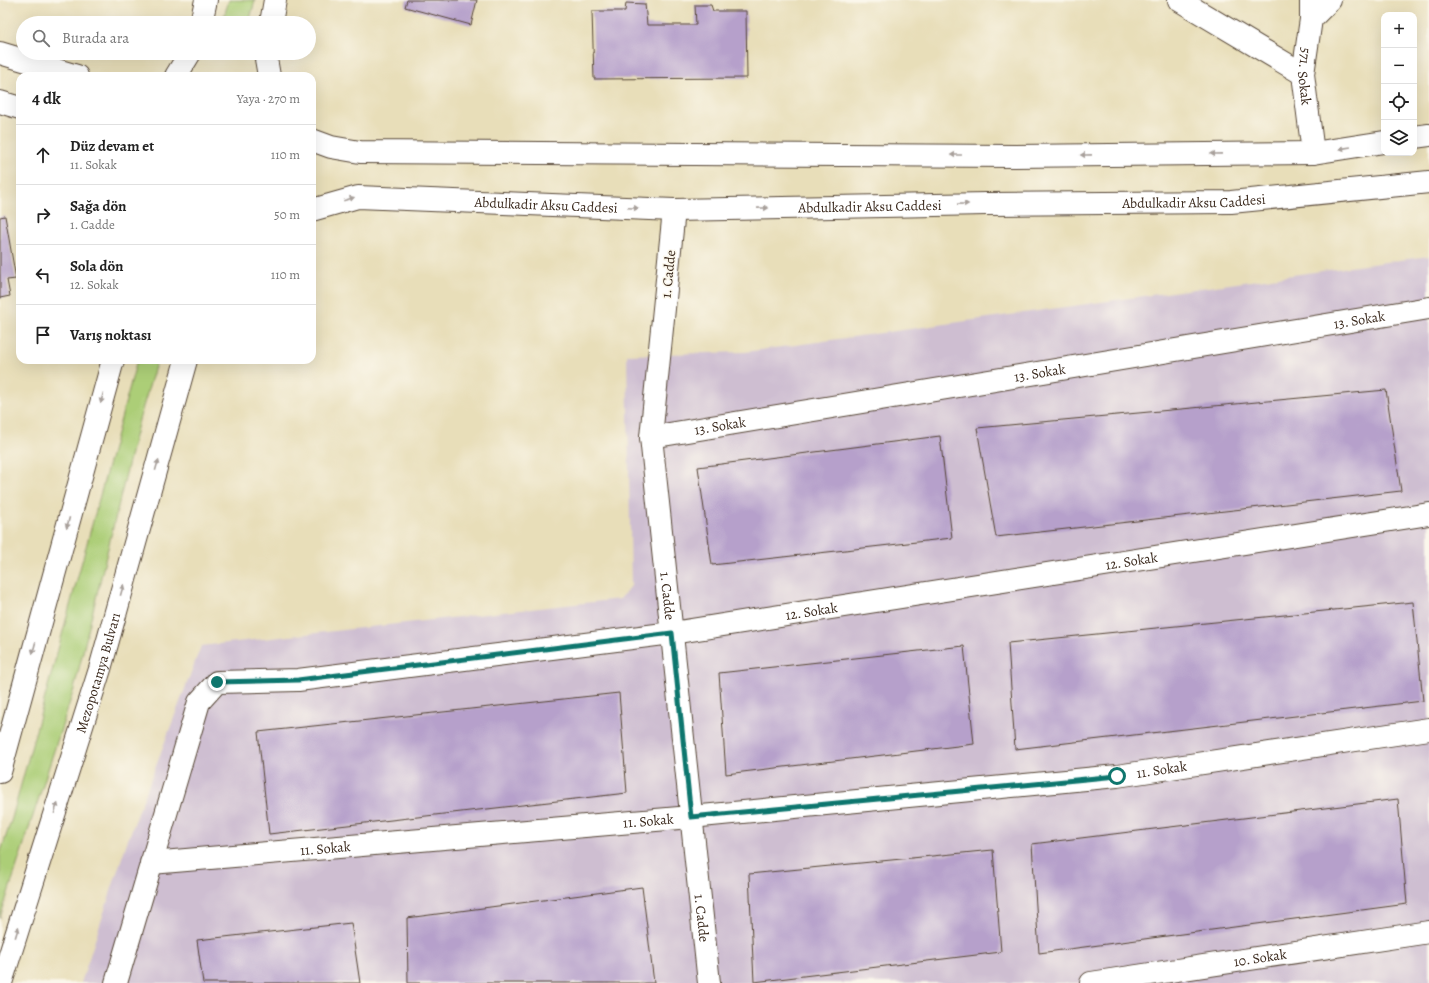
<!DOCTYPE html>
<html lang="tr">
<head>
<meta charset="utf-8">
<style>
	body { margin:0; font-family:Alegreya,serif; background:#f6f6f6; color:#222 }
	.controls { position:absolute; right:12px; top:12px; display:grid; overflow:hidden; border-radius:8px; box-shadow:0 4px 16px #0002 }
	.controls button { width:36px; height:36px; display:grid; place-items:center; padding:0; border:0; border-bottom:1px solid #e0e0e0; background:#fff; color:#222; font:20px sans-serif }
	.stop { position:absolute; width:12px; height:12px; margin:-9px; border:3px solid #0f766e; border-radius:50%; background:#fff }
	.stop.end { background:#0f766e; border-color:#fff; box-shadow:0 1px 4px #0008 }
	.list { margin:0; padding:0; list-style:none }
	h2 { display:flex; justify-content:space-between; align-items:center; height:52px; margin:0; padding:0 16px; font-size:17px }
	h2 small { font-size:13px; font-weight:400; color:#767676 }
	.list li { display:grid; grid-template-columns:26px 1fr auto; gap:12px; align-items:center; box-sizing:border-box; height:60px; padding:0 16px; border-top:1px solid #e0e0e0 }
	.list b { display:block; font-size:15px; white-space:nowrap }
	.list p { margin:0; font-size:13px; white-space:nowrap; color:#767676 }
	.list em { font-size:13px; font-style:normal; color:#767676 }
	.icon { flex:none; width:22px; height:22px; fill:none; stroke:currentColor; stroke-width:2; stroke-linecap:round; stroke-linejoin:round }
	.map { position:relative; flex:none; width:1429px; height:983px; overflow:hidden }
	.search { position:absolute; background:#fff; box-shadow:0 4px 16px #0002; left:16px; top:16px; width:300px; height:44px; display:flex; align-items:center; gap:10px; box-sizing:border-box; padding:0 14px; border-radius:22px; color:#767676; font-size:15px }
	.panel { position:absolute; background:#fff; box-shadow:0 4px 16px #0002; left:16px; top:72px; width:300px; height:292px; border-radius:12px }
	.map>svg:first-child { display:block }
</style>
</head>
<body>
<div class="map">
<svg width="1429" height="983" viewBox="0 0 1429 983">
	<rect width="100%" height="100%" fill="#fbf7ec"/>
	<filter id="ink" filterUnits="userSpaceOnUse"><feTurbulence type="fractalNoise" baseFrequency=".025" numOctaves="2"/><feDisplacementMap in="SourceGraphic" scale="8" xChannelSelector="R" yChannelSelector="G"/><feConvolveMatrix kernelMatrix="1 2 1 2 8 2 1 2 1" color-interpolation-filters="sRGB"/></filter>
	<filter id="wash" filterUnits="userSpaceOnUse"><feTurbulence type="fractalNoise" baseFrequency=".012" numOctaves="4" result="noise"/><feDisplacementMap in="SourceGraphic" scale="16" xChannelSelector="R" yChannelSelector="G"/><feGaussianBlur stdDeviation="0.9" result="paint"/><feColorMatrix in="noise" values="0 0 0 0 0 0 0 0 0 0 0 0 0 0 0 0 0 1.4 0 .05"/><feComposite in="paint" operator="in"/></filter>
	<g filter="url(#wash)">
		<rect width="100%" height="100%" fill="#e8deb9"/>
		<path fill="#cebed1" d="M1429,256V983H81L126,845L201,646L620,599L631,586L627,355L745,352Z"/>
		<g fill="#acce77" stroke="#747c4a">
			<path d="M229,0H255L249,23H222Z"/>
			<path d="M137,360H157L139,420L74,689L0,918V854L12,818Z"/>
		</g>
		<g id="blocks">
			<g fill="#b6a0cb">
				<path d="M407,0H477L471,25L405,7Z"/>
				<path d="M626,3L645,4L647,25H696L695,5H711L713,11H746L747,78L594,79L592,11H625Z"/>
				<path d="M5,216L16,279L7,280L10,296L0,298V217Z"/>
				<path d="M1386,390L1401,491L996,537L977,428Z"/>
				<path d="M940,436L952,538L712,565L698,467Z"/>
				<path d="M1413,602L1423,701L1015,749L1008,643Z"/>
				<path d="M964,646L974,744L726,774L719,673Z"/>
				<path d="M619,693L627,793L269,834L258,732Z"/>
				<path d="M1398,799L1407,904L1039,953L1032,844Z"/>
				<path d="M993,850L1001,952L754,982L749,874Z"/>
				<path d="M642,887L654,983H408L407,918Z"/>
				<path d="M351,923L360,983H203L197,940Z"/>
			</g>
		</g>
	</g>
	<g filter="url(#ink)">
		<use href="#blocks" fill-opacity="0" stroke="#554535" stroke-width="1"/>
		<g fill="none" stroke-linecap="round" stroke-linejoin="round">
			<g stroke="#554535" stroke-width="24">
				<g id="minor">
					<path d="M1179,0L1303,74"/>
					<path id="s1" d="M1311,0V19L1303,74L1313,153"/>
					<path d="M1311,19L1330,0"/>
					<path id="s2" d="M674,210L651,437L709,983"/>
					<path id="s3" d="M651,437L1429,308"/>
					<path id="s4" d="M151,863L691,817L1117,776L1429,729"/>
					<path id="s5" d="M116,983L199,702L217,682L298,680L672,633L1429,514"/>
					<path id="s6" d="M1091,983L1429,932"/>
				</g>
			</g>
			<g stroke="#554535" stroke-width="24">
				<g id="major">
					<path d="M201,23L206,0"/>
					<path d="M271,23L275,0"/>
					<path d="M0,53L77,76"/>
					<path d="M265,53L269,76"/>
					<path d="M176,76L190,53"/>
					<path d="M0,102L20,108"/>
					<path d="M1414,137L1429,135"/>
					<path d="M312,140L331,147L360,152L1015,156L1313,153L1384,142"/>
					<path id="s7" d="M312,210L358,197L674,210L986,204L1231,202L1429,182"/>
					<path d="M0,772L113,360"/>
					<path id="s8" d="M1,983L100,669L186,360"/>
				</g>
			</g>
			<use href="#minor" stroke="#fff" stroke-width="22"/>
			<use href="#major" stroke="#fff" stroke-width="22"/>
		</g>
		<defs><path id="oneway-solid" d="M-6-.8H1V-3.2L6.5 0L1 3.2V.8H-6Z"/></defs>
		<g fill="#a79f9a">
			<use href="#oneway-solid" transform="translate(1345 148) rotate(171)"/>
			<use href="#oneway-solid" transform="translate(1216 154) rotate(179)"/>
			<use href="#oneway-solid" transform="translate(956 155) rotate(-180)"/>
			<use href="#oneway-solid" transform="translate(1086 155) rotate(179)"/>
			<use href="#oneway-solid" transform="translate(349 199) rotate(-17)"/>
			<use href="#oneway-solid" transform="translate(963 204) rotate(-1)"/>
			<use href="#oneway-solid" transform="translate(633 208) rotate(2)"/>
			<use href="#oneway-solid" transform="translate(763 208) rotate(-1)"/>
			<use href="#oneway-solid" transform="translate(102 398) rotate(105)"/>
			<use href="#oneway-solid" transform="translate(157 465) rotate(-74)"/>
			<use href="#oneway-solid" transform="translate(68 523) rotate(105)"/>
			<use href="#oneway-solid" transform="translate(122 590) rotate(-74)"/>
			<use href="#oneway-solid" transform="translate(34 648) rotate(105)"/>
			<use href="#oneway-solid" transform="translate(56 808) rotate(-73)"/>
			<use href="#oneway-solid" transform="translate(17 932) rotate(-73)"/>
		</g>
	</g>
	<g fill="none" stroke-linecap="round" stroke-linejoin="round" filter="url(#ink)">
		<path stroke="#0f766e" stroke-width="5" d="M217,682L298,680L672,633L691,817L1117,776"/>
	</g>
	<g text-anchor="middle" stroke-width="3" stroke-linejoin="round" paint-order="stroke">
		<g font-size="14" fill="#3b2a1e" stroke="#fbf7ec">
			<text dy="5" stroke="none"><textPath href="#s1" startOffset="77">571. Sokak</textPath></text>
			<text dy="5" stroke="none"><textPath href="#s7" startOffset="884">Abdulkadir Aksu Caddesi</textPath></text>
			<text dy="5" stroke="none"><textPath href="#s7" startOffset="236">Abdulkadir Aksu Caddesi</textPath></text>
			<text dy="5" stroke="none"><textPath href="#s7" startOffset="560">Abdulkadir Aksu Caddesi</textPath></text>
			<text transform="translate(668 274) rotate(-84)" y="5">1. Cadde</text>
			<text dy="5" stroke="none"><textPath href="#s3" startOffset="718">13. Sokak</textPath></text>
			<text dy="5" stroke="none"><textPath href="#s3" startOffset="394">13. Sokak</textPath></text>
			<text dy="5" stroke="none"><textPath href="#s3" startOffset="70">13. Sokak</textPath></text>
			<text dy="5" stroke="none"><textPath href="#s5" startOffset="1243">12. Sokak</textPath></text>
			<text dy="5" stroke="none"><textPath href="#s2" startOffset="388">1. Cadde</textPath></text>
			<text dy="5" stroke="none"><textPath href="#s5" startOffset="919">12. Sokak</textPath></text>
			<text dy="5" stroke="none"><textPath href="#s8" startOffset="325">Mezopotamya Bulvarı</textPath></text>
			<text dy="5" stroke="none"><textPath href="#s4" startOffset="1015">11. Sokak</textPath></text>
			<text dy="5" stroke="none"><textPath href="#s4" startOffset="499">11. Sokak</textPath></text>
			<text dy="5" stroke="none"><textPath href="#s4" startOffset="175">11. Sokak</textPath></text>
			<text dy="5" stroke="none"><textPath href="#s2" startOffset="712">1. Cadde</textPath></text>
			<text dy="5" stroke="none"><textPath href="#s6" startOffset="171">10. Sokak</textPath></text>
		</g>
	</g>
</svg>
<div class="controls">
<button>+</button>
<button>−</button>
<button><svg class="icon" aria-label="locate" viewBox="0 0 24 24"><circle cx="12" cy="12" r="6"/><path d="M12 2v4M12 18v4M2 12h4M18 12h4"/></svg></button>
<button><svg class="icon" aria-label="layers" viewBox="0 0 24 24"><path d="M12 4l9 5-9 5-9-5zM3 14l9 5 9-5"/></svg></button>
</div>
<div class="stop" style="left:1117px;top:776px"></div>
<div class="stop end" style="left:217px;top:682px"></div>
<div class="search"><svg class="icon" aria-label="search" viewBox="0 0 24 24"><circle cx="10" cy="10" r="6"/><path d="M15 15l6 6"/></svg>Burada ara</div>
<section class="panel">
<h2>4 dk<small>Yaya · 270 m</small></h2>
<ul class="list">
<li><svg class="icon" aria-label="ahead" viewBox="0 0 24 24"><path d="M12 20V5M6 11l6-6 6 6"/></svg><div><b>Düz devam et</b><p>11. Sokak</p></div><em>110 m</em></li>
<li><svg class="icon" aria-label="right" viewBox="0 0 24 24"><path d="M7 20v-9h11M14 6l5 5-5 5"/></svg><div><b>Sağa dön</b><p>1. Cadde</p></div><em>50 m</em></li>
<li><svg class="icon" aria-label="left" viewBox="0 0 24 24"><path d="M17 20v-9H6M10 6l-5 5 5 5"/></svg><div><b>Sola dön</b><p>12. Sokak</p></div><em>110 m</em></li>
<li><svg class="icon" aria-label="arrive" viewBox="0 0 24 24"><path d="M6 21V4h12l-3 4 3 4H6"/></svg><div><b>Varış noktası</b></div></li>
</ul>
</section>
</div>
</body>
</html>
